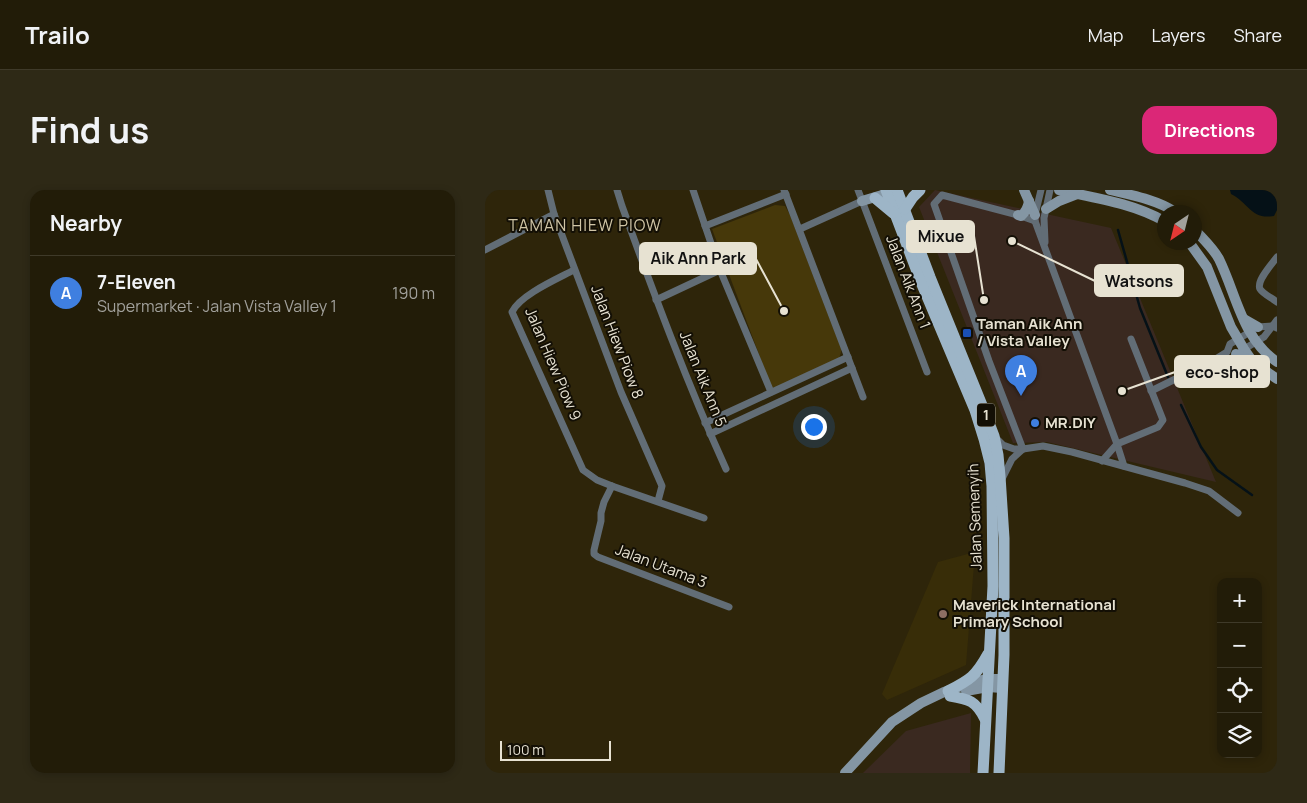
<!DOCTYPE html>
<html lang="en">
<head>
<meta charset="utf-8">
<style>
	body { margin:0; font-family:Manrope,sans-serif; background:#2e2916; color:#f1f3f6 }
	.controls { position:absolute; right:15px; bottom:15px; display:grid; overflow:hidden; border-radius:10px; box-shadow:0 2px 8px #0003 }
	.controls button { width:45px; height:45px; display:grid; place-items:center; padding:0; border:0; border-bottom:1px solid #3f3a29; background:#221c08; color:#f1f3f6; font:25px sans-serif }
	.compass { position:absolute; left:672px; top:15px; width:45px; height:45px; border-radius:50%; background:#221c08; box-shadow:0 2px 8px #0003; rotate:215deg }
	.scale { position:absolute; left:15px; bottom:12px; width:111px; box-sizing:border-box; padding-left:5px; border:2px solid #e7e2d2; border-top:0; font-size:14px; line-height:18px; white-space:nowrap; color:#e7e2d2; -webkit-text-stroke:4px #130f05; paint-order:stroke }
	.you { position:absolute; left:328px; top:236px; width:18px; height:18px; margin:-12px; border:4px solid #fff; border-radius:50%; background:#1a73e8; box-shadow:0 0 0 8px #1a73e833 }
	.badge { display:grid; place-items:center; width:32px; height:32px; border-radius:50%; background:#db2777; color:#fff; font-size:16px; font-weight:700 }
	.pin { position:absolute; translate:-50% -41px; filter:drop-shadow(0 1px 2px #0008) }
	.pin::after { content:''; position:absolute; top:26px; width:18px; height:15px; background:inherit; clip-path:polygon(0 0,100% 0,50% 100%) }
	.list { margin:0; padding:0; list-style:none }
	h2 { display:flex; justify-content:space-between; align-items:center; height:65px; margin:0; padding:0 20px; font-size:21px }
	h2 small { font-size:16px; font-weight:400; color:#a2a19c }
	.list li { display:grid; grid-template-columns:32px 1fr auto; gap:15px; align-items:center; box-sizing:border-box; height:75px; padding:0 20px; border-top:1px solid #3f3a29 }
	.list b { display:block; font-size:19px; white-space:nowrap }
	.list p { margin:0; font-size:16px; white-space:nowrap; color:#a2a19c }
	.list em { font-size:16px; font-style:normal; color:#a2a19c }
	.icon { flex:none; width:28px; height:28px; fill:none; stroke:currentColor; stroke-width:2; stroke-linecap:round; stroke-linejoin:round }
	.map { position:relative; flex:none; width:792px; height:583px; overflow:hidden; border-radius:15px }
	header { display:flex; align-items:center; gap:30px; box-sizing:border-box; height:70px; padding:0 25px; background:#221c08; border-bottom:1px solid #3f3a29 }
	header strong { font-size:24px }
	nav { display:flex; gap:28px; margin-inline-start:auto; font-size:18px }
	.intro { display:flex; align-items:center; justify-content:space-between; box-sizing:border-box; height:120px; padding:0 30px }
	h1 { margin:0; font-size:35px }
	.button { padding:12px 22px; border-radius:15px; background:#db2777; color:#fff; font-size:18px; font-weight:700 }
	main { display:flex; gap:30px; padding:0 30px }
	aside { flex:1; background:#221c08; border-radius:15px; box-shadow:0 2px 8px #0003 }
	.map>svg:first-child { display:block }
</style>
</head>
<body>
<header>
<strong>Trailo</strong>
<nav><a>Map</a><a>Layers</a><a>Share</a></nav>
</header>
<div class="intro"><h1>Find us</h1><a class="button">Directions</a></div>
<main>
<aside>
<h2>Nearby<small></small></h2>
<ul class="list">
<li><span class="badge" style="background:#3f7fe0">A</span><div><b>7-Eleven</b><p>Supermarket · Jalan Vista Valley 1</p></div><em>190 m</em></li>
</ul>
</aside>
<div class="map">
<svg width="792" height="583" viewBox="0 0 792 583">
	<rect width="100%" height="100%" fill="#2e250a"/>
	<g fill="#3a2920">
		<path d="M450,0L626,38L731,292L562,252L528,253L434,17Z"/>
		<path d="M486,523L485,583H378L421,541Z"/>
	</g>
	<path fill="#382d08" d="M490,362L481,475L402,510L397,504L453,372Z"/>
	<path fill="#46380a" d="M290,15L300,16L305,25L356,158V162L354,169L287,199L227,39Z"/>
	<path fill="#051117" d="M745,0H792V20L789,26C766,30 764,13 746,4Z"/>
	<g fill="none" stroke-linecap="round" stroke-linejoin="round">
		<g stroke="#051117" stroke-width="2.5">
			<path d="M633,40L655,118L683,187"/>
			<path d="M696,215L716,257L732,280L767,305"/>
		</g>
		<g stroke="#626d76" stroke-width="7">
			<path d="M63,0L69,24L136,202L177,296L173,311"/>
			<path d="M132,0L137,16C169,104 202,193 241,279"/>
			<path d="M208,0L235,80L286,202"/>
			<path d="M299,0L378,207"/>
			<path d="M373,0L442,182"/>
			<path d="M556,0L550,25V31L632,254L639,276"/>
			<path d="M220,36L301,4"/>
			<path d="M315,39L377,11"/>
			<path d="M560,52L559,28L565,0"/>
			<path d="M0,60L69,24"/>
			<path d="M792,67C787,74 771,91 775,99C778,104 787,108 792,112"/>
			<path d="M89,80C72,89 35,105 27,122L98,280L112,290L127,296L219,328"/>
			<path d="M171,110L235,80"/>
			<path d="M756,161L779,147L792,130"/>
			<path d="M666,201L729,170L742,162L745,154L773,137L788,136L792,138"/>
			<path d="M220,233L363,167"/>
			<path d="M225,244L367,178"/>
			<path d="M511,248L518,255L529,259H538L558,256L587,262L700,293L724,301L753,323"/>
			<path d="M538,259L504,171L449,14L457,5L533,25L550,31"/>
			<path d="M617,271L632,254L673,237L678,230L646,149"/>
			<path d="M517,289L527,269L538,259"/>
			<path d="M127,296L119,312L116,323V331L109,360V364L113,367L244,417"/>
		</g>
		<g stroke="#8496a4" stroke-width="10">
			<path d="M539,0L550,25"/>
			<path d="M574,0C610,8 647,13 679,31"/>
			<path d="M625,0C646,5 673,10 690,22"/>
			<path d="M377,11L397,5"/>
			<path d="M561,19L574,11L592,4"/>
			<path d="M533,25L536,26C541,22 543,17 544,11"/>
			<path d="M709,39C718,49 728,58 734,69C752,106 757,148 792,172"/>
			<path d="M704,52L722,77L746,137L759,159L768,172L792,189"/>
			<path d="M759,129L773,137"/>
			<path d="M751,164L767,171"/>
			<path d="M481,501L503,497L517,498"/>
			<path d="M360,583L407,532L436,513L459,502L488,492L503,489H518"/>
		</g>
		<g stroke="#9db5c7" stroke-width="11">
			<path d="M401,0L436,92L490,220L499,249L505,273L507,296L508,396L498,583"/>
			<path d="M412,0L445,87L501,225L509,246L513,265L515,286L519,348V465L514,583"/>
			<path d="M390,8L408,23"/>
			<path d="M420,19L428,7L435,0"/>
			<path d="M463,501C485,490 491,486 503,464"/>
			<path d="M465,506C484,509 491,511 500,529"/>
		</g>
	</g>
	<rect fill="#1a4fb4" stroke="#130f05" stroke-width="2" x="477" y="138" width="10" height="10" rx="2.5"/>
	<circle fill="#3f7fe0" stroke="#130f05" stroke-width="2" cx="550" cy="233" r="5"/>
	<circle fill="#8d6e63" stroke="#130f05" stroke-width="2" cx="458" cy="424" r="5"/>
	<g text-anchor="middle" stroke-width="4" stroke-linejoin="round" paint-order="stroke">
		<rect fill="#130f05" stroke="#a7a394" stroke-width="1" x="492" y="213.5" width="18" height="23" rx="4"/>
		<g font-size="14" font-weight="bold" fill="#e7e2d2">
			<text x="501" y="230">1</text>
		</g>
		<g font-size="15" fill="#e7e2d2" stroke="#130f05">
			<text transform="translate(423 92) rotate(69)" y="5">Jalan Aik Ann 1</text>
			<text transform="translate(132 152) rotate(69)" y="5">Jalan Hiew Piow 8</text>
			<text transform="translate(68 174) rotate(67)" y="5">Jalan Hiew Piow 9</text>
			<text transform="translate(218 189) rotate(68)" y="5">Jalan Aik Ann 5</text>
			<text transform="translate(490 327) rotate(-92)" y="5">Jalan Semenyih</text>
			<text transform="translate(176 376) rotate(21)" y="5">Jalan Utama 3</text>
		</g>
		<g font-size="15" font-weight="bold" fill="#e7e2d2" stroke="#130f05" text-anchor="start">
			<text x="492" y="139">Taman Aik Ann<tspan x="492" dy="17">/ Vista Valley</tspan></text>
			<text x="560" y="238">MR.DIY</text>
			<text x="468" y="420">Maverick International<tspan x="468" dy="17">Primary School</tspan></text>
		</g>
		<g font-size="16" letter-spacing="1" fill="#d0c5a6" stroke="#130f05">
			<text x="100" y="41">TAMAN HIEW PIOW</text>
		</g>
	</g>
	<path fill="none" stroke="#e7e2d2" stroke-width="2" d="M499 110L489 46M299 121L271 69M527 51L610 91M637 201L690 182"/>
	<g fill="#e7e2d2" stroke="#130f05" stroke-width="2">
		<circle cx="499" cy="110" r="5"/>
		<circle cx="299" cy="121" r="5"/>
		<circle cx="527" cy="51" r="5"/>
		<circle cx="637" cy="201" r="5"/>
	</g>
	<g fill="#e7e2d2" stroke="#e7e2d2" stroke-width="2">
		<rect x="422" y="31" width="67" height="31" rx="5"/>
		<rect x="155" y="53" width="116" height="31" rx="5"/>
		<rect x="610" y="75" width="88" height="31" rx="5"/>
		<rect x="690" y="166" width="94" height="31" rx="5"/>
	</g>
	<g font-size="16" text-anchor="middle" font-weight="bold" fill="#111">
		<text x="456" y="52">Mixue</text>
		<text x="213" y="74">Aik Ann Park</text>
		<text x="654" y="97">Watsons</text>
		<text x="737" y="188">eco-shop</text>
	</g>
</svg>
<div class="controls">
<button>+</button>
<button>−</button>
<button><svg class="icon" aria-label="locate" viewBox="0 0 24 24"><circle cx="12" cy="12" r="6"/><path d="M12 2v4M12 18v4M2 12h4M18 12h4"/></svg></button>
<button><svg class="icon" aria-label="layers" viewBox="0 0 24 24"><path d="M12 4l9 5-9 5-9-5zM3 14l9 5 9-5"/></svg></button>
</div>
<svg class="compass" viewBox="-18 -18 36 36"><path d="M0-13l5 13h-10z" fill="#e53935"/><path d="M0 13l5-13h-10z" fill="#a2a19c"/></svg>
<div class="scale">100 m</div>
<div class="you"></div>
<div class="pin badge" style="left:536px;top:206px;background:#3f7fe0">A</div>
</div>
</main>
</body>
</html>
